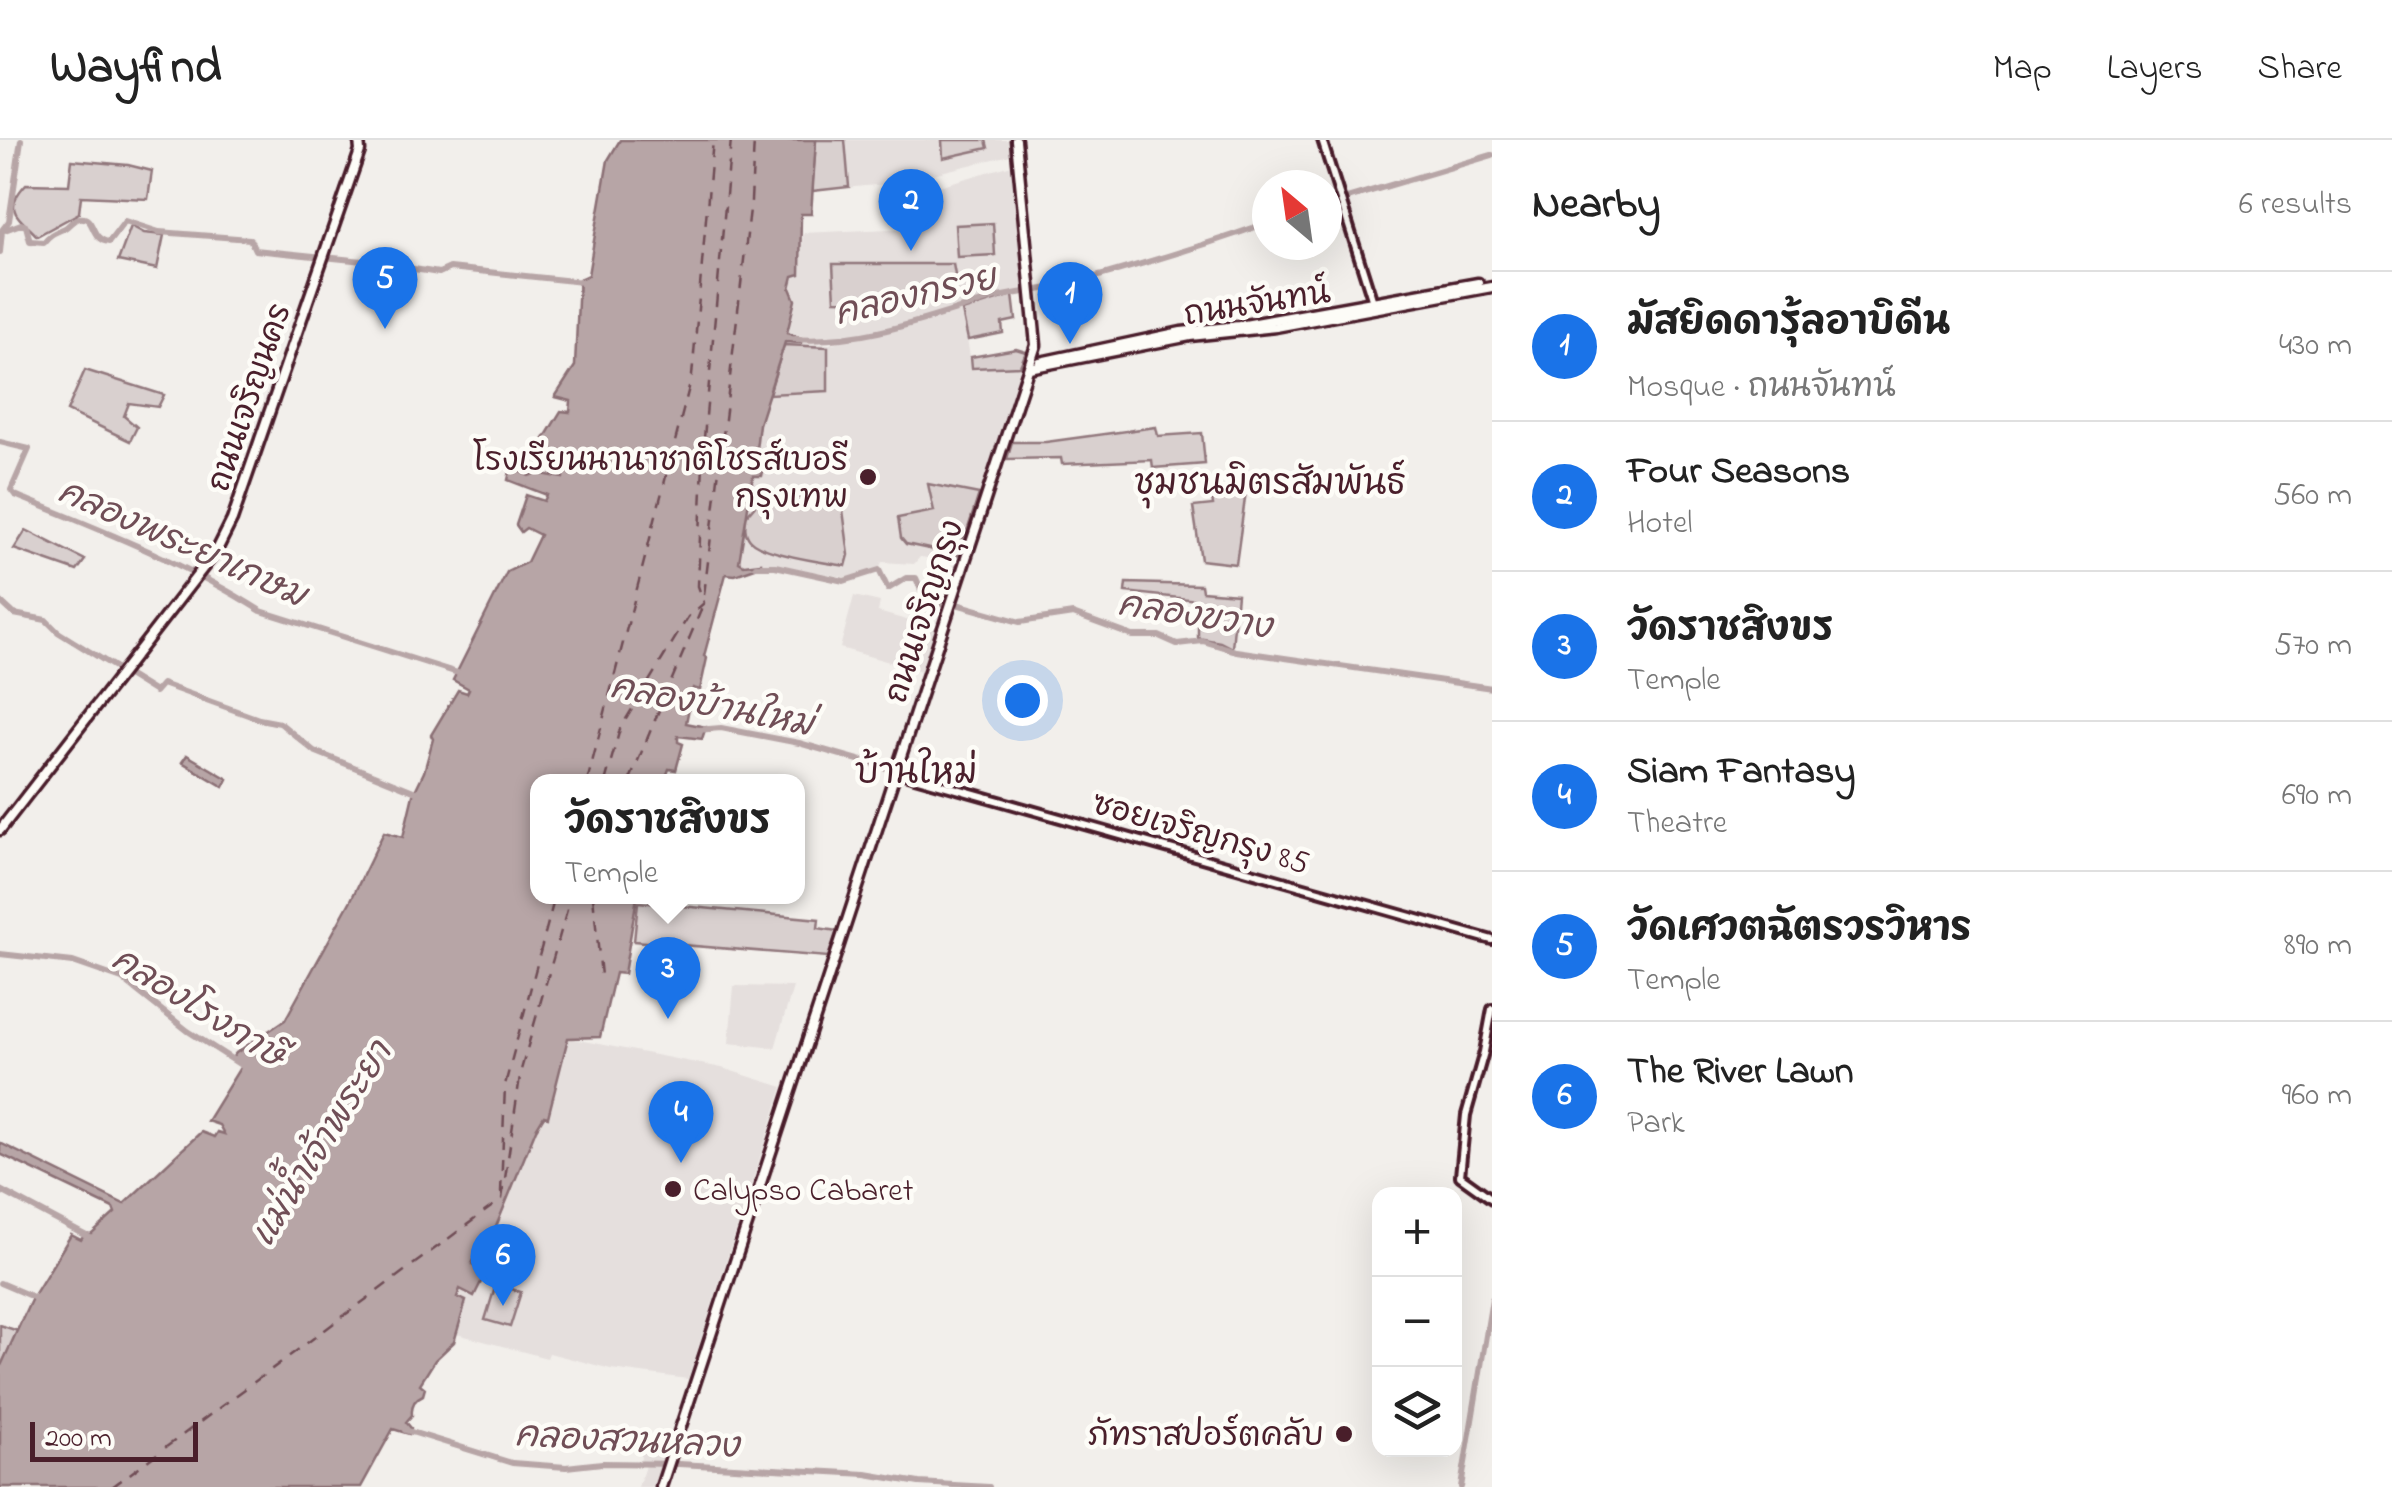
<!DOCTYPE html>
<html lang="en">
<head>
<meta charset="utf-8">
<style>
	body { margin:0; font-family:"Indie Flower","Playpen Sans Thai",sans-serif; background:#f6f6f6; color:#222 }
	.controls { position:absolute; right:30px; bottom:30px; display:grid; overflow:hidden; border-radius:20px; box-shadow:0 10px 40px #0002 }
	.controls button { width:90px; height:90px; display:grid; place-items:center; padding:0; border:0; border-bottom:2px solid #e0e0e0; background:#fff; color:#222; font:50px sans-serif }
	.compass { position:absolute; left:1252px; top:30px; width:90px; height:90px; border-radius:50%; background:#fff; box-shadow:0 10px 40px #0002; rotate:331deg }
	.scale { position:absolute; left:30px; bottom:25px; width:168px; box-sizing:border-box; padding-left:10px; border:5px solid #4a1f2b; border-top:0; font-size:28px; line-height:35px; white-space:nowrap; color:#4a1f2b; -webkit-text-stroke:8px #fdfcf7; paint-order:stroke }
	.you { position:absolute; left:1022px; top:560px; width:35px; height:35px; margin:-25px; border:8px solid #fff; border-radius:50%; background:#1a73e8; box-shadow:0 0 0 15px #1a73e833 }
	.badge { display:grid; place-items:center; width:65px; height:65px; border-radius:50%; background:#1a73e8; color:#fff; font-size:32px; font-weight:700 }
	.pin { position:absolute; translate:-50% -82px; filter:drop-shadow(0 2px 5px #0008) }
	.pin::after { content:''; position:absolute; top:52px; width:35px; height:30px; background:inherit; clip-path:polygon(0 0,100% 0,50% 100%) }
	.popup { position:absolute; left:530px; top:634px; width:275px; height:130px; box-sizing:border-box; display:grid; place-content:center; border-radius:20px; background:#fff; filter:drop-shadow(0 2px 8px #0005); font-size:32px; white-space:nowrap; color:#767676 }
	.popup b { font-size:38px; color:#222 }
	.popup::after { content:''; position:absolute; left:50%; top:100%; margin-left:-20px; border:20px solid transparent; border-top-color:#fff }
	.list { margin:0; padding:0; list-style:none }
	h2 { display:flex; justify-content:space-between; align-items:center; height:130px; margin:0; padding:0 40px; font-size:42px }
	h2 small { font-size:32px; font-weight:400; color:#767676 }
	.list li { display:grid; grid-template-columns:65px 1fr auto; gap:30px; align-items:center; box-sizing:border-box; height:150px; padding:0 40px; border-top:2px solid #e0e0e0 }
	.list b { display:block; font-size:38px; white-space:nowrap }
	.list p { margin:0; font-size:32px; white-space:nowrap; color:#767676 }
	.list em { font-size:32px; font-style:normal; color:#767676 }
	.icon { flex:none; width:55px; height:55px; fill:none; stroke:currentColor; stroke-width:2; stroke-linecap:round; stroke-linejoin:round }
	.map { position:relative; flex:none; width:1492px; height:1347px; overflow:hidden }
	header { display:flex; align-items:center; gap:60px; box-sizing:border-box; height:140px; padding:0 50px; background:#fff; border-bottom:2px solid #e0e0e0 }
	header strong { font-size:48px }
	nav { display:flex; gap:55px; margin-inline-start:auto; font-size:35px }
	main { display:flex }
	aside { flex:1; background:#fff }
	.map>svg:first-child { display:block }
</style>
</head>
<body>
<header>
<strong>Wayfind</strong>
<nav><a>Map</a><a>Layers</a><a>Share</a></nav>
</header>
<main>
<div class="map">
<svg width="1492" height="1347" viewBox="0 0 1492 1347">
	<rect width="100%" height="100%" fill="#f2efeb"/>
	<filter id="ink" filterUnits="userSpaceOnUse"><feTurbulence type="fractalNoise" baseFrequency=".01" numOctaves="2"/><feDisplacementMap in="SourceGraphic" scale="20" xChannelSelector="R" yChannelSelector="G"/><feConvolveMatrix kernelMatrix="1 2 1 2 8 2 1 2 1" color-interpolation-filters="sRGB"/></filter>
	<g filter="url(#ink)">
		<g fill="#e5dfdd">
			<path d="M816,0H1008L1010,15L921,37L925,50L1012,25L1024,150L951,172L830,201L787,193L795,160L790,148L793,136L800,133L803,93L911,88L908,42L812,51Z"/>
			<path d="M962,171L972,228L1020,226L1012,259L965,398H952L949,409L963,412L961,422L920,417L914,424L882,422L880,427L848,438L777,424L739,423L759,284L785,202L829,204Z"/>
			<path d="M854,456L880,462L878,472L935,488L921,531L840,508Z"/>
			<path d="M734,846L793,847L775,908L729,903Z"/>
			<path d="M568,898L722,928L783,947L688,1239L611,1229L549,1213L547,1218L457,1194L466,1162L456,1157L460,1149L475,1155L486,1132L472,1124L476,1115L487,1120L498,1107L501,1093L495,1090L536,989L545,976H548Z"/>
			<path d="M643,1297L674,1300L659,1347H638L645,1326L640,1325Z"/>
		</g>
		<g fill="#d9d0cf" stroke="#92787d" stroke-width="2.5">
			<path d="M816,0H845L849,47L812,51Z"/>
			<path d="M942,0H986L988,8L943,18Z"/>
			<path d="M72,20L128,25L152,31L148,59L81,56L79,73L37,96C20,77 1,71 26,44L69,45Z"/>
			<path d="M993,83L995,115L957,117L955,85Z"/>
			<path d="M131,86L144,93L164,95L157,129L118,121Z"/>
			<path d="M833,124H953L957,146C914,163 881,161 835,160Z"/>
			<path d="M1013,155L1016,180L1002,183L1003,193L968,200L962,171Z"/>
			<path d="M784,205L828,207V251L769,254Z"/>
			<path d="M1016,209L1026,212L1020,226L972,228L971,217Z"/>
			<path d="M85,230L164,255L158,267L129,263L124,276L137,287L130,301L67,271Z"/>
			<path d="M1156,287L1158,296L1202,293L1205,324L1153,328L1152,320L1062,324L1061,318L1007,319L1012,302H1046Z"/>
			<path d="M1229,343L1247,344L1236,424L1201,420L1193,367L1213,365L1212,357L1231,355Z"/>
			<path d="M928,344L979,354L965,398H952L949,409L963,412L962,416L906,404L901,398L898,378L934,371Z"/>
			<path d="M832,353L841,355L849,415L846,426C826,423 762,414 750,400C744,393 745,385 746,376L757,363Z"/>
			<path d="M26,390L85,420L77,431L14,409Z"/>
			<path d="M1126,443L1201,445L1202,451L1237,454L1232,508L1220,502L1198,498V460L1125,452Z"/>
			<path d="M638,762L819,779L818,788L837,791L828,817L634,801Z"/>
			<path d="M496,1144L521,1152L510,1187L485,1180Z"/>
			<path d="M0,1185L18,1191L0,1228Z"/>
		</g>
		<g fill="#b7a5a6" stroke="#8b6f75" stroke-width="2.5">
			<path d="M620,0H816L811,74H801L800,134L793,136L790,148L795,160L787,193L802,198L801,203L785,202L759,284L754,326L764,327L762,336H753L739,422L744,425L761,423V426L735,435L726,434L704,516L707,518L700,550L693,548L686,583L706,587L702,599L678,596V602L683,604L676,630L669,629L666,637L673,641L538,642V756L637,757L624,834L615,833L600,897L568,898L548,977L544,976L536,989L495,1089L501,1093L492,1120L476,1115L472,1124L486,1132L474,1156L460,1149L457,1157L466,1161L454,1202L435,1220L420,1244L425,1248L423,1255C414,1259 411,1266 412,1275L406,1282L411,1288L409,1294L393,1289L361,1347H0V1228L31,1160L71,1095L81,1100L85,1094L91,1095L115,1073L113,1068L0,1014V1003L124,1064L201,992L214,997L217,992L224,994L219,985L207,981L241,926L232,918L236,913L285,880L351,760L384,692L403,697L413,655L424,632L433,599L431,595L458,550L467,553L469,549L453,540L507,432L527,422L540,395L526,388L521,392L516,385L526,355L544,361L547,355L508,340L511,327L529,336L537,333L563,338L565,327L540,322L539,307L561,271L570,272L571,261L555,257L575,226L579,139L588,135L608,20Z"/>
			<path d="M187,615L228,639L224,647L182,622Z"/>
		</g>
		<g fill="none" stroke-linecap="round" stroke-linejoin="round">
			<g stroke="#b7a5a6" stroke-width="6">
				<path d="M1327,64L1492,15"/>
				<path d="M2,90L9,81L21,0"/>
				<path d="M0,112L2,91L21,84L26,86L30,101L44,102C51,93 55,93 65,88C70,85 73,79 79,78C96,75 89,100 109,102L125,81L159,92L250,99L255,110L363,121L439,133L450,128L583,142"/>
				<path d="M795,199C861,204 926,179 988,160C1015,151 1043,151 1070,144C1137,126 1203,106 1267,83"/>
				<path d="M0,302L29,309L11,350L15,355C99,389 184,422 261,471L461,534"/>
				<path d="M756,426H775L844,441L879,430L888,449L906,438H916L927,464L960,465L1020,482L1073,474L1133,496H1159L1177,504L1203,501L1236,511L1492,548"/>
				<path d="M0,461L14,474L46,480L58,492L155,552L162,544L259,579L280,583L314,611L421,654"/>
				<path d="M697,590L721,588L799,603L890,629"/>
				<path d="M0,814L73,822L122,839L188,891L247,929"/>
				<path d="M0,1050L92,1099"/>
				<path d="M0,1143L40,1160"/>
				<path d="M405,1290L512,1323L566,1327L602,1323L679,1324L866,1334L919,1343L989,1347"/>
				<path d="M1461,1347L1492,1159"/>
			</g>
			<g stroke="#704e56" stroke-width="2.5" stroke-dasharray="12 10" stroke-linecap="butt">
				<path d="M704,455L751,61L754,0"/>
				<path d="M587,642L692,236L713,0"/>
				<path d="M605,642L620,589L688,477L704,463L698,446L704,298L731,0"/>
				<path d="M629,642L704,463"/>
				<path d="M593,756L601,836"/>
				<path d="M501,1053L505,945L555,756"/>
				<path d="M112,1347L502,1059L521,930L571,756"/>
			</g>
			<g stroke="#4a1f2b" stroke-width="14">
				<g id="tertiary">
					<path d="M1322,0L1373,162"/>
					<path d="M897,632L1492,800"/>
					<path d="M1492,869L1484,912L1466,975L1460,1036L1492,1059"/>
				</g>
			</g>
			<g stroke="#4a1f2b" stroke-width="15">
				<g id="secondary">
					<path d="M1040,222L1181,192L1239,186L1478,143"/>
					<path d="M1029,228L1190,196L1276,187L1492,147"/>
					<path d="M0,690L217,410L232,380L360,11L359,0"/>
					<path d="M661,1347L1036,205L1016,0"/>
				</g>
			</g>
			<use href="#tertiary" stroke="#fdfcf7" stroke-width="6"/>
			<use href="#secondary" stroke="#fdfcf7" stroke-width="8"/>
		</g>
	</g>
	<g fill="#4a1f2b" stroke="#fdfcf7" stroke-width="4">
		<circle cx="868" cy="337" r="10"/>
		<circle cx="673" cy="1049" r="10"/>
		<circle cx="1344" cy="1294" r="10"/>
	</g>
	<g text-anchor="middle" stroke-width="9" stroke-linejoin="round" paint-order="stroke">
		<g font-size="32" fill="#4a1f2b" stroke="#fdfcf7">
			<text transform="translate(1257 162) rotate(-9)" y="11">ถนนจันทน์</text>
			<text transform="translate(248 257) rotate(-71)" y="11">ถนนเจริญนคร</text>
			<text transform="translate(923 471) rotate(-72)" y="11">ถนนเจริญกรุง</text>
			<text transform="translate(1201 692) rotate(16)" y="11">ซอยเจริญกรุง 85</text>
		</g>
		<g font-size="32" fill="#4a1f2b" stroke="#fdfcf7" text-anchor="end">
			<text x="848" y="330">โรงเรียนนานาชาติโชรส์เบอรี<tspan x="848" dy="37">กรุงเทพ</tspan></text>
			<text x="693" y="1060" text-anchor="start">Calypso Cabaret</text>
			<text x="1324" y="1305">ภัทราสปอร์ตคลับ</text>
		</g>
		<g font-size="35" font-style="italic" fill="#704e56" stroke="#fdfcf7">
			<text transform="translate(915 154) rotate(-13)" y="12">คลองกรวย</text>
			<text transform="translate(183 402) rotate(24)" y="12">คลองพระยาเกษม</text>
			<text transform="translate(1195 474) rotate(9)" y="12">คลองขวาง</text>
			<text transform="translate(712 564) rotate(11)" y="12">คลองบ้านใหม่</text>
			<text transform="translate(199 866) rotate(32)" y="12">คลองโรงภาษี</text>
			<text transform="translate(320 1003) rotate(-58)" y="12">แม่น้ำเจ้าพระยา</text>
			<text transform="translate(627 1299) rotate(3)" y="12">คลองสวนหลวง</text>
		</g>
		<g font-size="35" fill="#4a1f2b" stroke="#fdfcf7">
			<text x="1270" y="354">ชุมชนมิตรสัมพันธ์</text>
			<text x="916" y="643">บ้านใหม่</text>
		</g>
	</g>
</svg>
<div class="controls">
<button>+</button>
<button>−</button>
<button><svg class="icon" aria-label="layers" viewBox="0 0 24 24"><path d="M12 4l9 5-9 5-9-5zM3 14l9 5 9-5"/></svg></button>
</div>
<svg class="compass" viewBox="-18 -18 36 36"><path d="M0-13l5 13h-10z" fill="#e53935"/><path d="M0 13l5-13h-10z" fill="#767676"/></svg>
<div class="scale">200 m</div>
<div class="you"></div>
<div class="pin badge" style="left:1070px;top:204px">1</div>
<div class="pin badge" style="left:911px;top:111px">2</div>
<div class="pin badge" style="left:668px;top:879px">3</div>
<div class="popup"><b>วัดราชสิงขร</b>Temple</div>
<div class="pin badge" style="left:681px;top:1023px">4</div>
<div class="pin badge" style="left:385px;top:189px">5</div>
<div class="pin badge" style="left:503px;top:1166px">6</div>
</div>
<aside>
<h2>Nearby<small>6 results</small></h2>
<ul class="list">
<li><span class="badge">1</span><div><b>มัสยิดดารุ้ลอาบิดีน</b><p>Mosque · ถนนจันทน์</p></div><em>430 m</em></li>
<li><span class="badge">2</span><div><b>Four Seasons</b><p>Hotel</p></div><em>560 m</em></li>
<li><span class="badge">3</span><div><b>วัดราชสิงขร</b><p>Temple</p></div><em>570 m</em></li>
<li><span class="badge">4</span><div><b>Siam Fantasy</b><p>Theatre</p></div><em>690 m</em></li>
<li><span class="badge">5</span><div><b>วัดเศวตฉัตรวรวิหาร</b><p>Temple</p></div><em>890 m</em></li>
<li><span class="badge">6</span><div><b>The River Lawn</b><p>Park</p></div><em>960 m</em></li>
</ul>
</aside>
</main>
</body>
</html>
